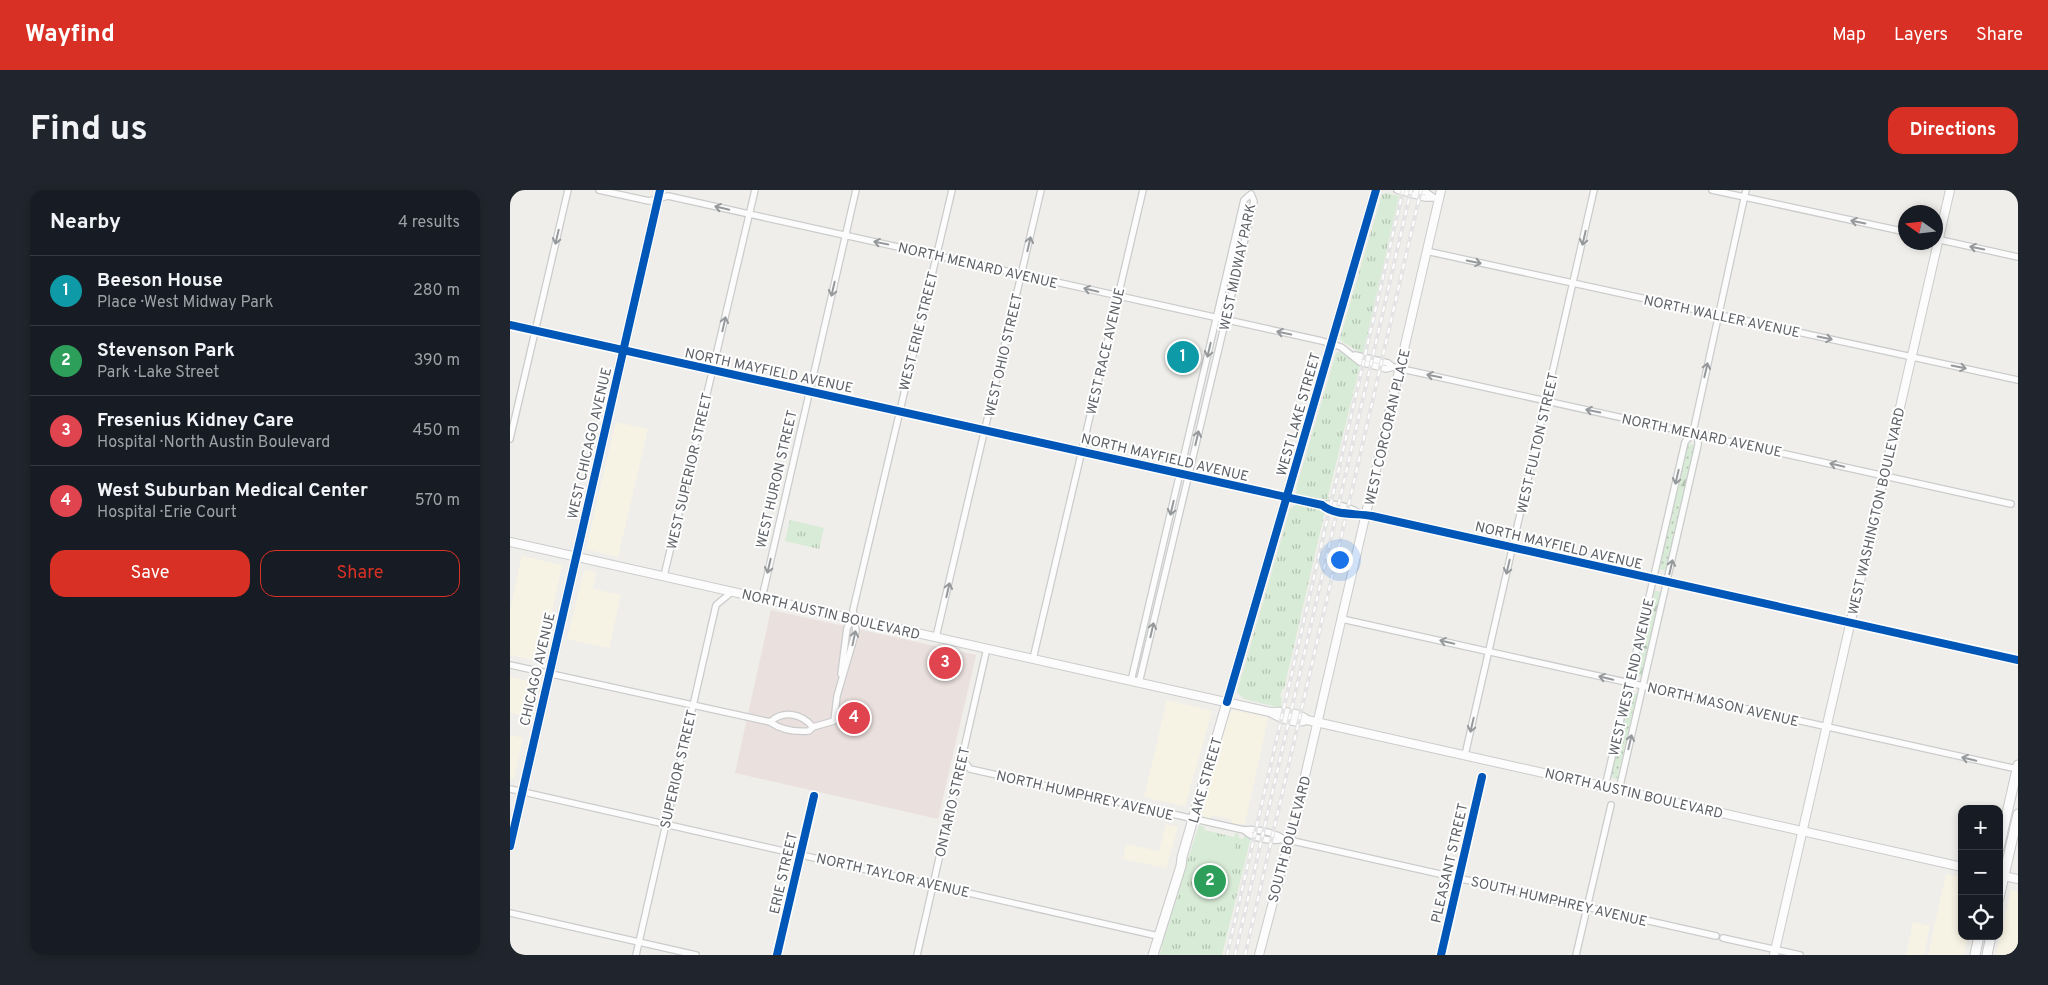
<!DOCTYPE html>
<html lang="en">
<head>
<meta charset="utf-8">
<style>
	body { margin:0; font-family:Overpass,sans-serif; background:#20242c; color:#f1f3f6 }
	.controls { position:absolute; right:15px; bottom:15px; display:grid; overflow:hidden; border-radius:10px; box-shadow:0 2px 8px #0003 }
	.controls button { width:45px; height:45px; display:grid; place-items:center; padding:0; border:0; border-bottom:1px solid #363941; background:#171b24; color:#f1f3f6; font:25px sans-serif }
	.compass { position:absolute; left:1388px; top:15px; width:45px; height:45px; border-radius:50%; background:#171b24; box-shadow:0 2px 8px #0003; rotate:284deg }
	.you { position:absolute; left:829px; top:369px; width:18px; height:18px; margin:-12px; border:4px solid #fff; border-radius:50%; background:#1a73e8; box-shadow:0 0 0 8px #1a73e833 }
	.badge { display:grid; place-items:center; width:32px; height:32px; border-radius:50%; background:#d93025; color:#fff; font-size:16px; font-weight:700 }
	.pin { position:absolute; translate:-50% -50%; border:2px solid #fff; box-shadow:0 1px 5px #0006 }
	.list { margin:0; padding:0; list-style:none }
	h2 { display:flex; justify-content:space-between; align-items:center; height:65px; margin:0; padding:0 20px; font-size:21px }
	h2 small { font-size:16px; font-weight:400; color:#9ea1a6 }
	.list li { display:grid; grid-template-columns:32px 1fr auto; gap:15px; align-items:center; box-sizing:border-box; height:70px; padding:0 20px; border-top:1px solid #363941 }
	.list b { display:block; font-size:19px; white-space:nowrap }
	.list p { margin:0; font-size:16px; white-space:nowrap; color:#9ea1a6 }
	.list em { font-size:16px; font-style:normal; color:#9ea1a6 }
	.actions { display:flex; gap:10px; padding:15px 20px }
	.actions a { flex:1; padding:11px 0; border:1px solid #d93025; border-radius:15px; text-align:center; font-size:18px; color:#d93025 }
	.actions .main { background:#d93025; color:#fff }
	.icon { flex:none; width:28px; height:28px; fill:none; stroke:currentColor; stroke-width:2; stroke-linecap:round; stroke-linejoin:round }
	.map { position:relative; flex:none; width:1508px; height:765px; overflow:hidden; border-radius:15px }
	header { display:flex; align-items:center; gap:30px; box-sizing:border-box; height:70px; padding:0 25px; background:#d93025; color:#fff }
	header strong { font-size:24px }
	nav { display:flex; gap:28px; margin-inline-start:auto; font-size:18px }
	.intro { display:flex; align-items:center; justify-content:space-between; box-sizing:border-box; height:120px; padding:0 30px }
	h1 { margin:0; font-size:35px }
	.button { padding:12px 22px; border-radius:15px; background:#d93025; color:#fff; font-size:18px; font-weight:700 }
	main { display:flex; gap:30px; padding:0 30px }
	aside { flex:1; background:#171b24; border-radius:15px; box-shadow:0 2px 8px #0003 }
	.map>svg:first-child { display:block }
</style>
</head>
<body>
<header>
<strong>Wayfind</strong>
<nav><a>Map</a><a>Layers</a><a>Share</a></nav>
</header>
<div class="intro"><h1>Find us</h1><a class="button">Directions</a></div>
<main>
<aside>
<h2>Nearby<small>4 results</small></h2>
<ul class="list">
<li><span class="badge" style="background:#0f9aa8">1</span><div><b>Beeson House</b><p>Place · West Midway Park</p></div><em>280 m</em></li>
<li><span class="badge" style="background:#2e9e5b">2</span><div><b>Stevenson Park</b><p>Park · Lake Street</p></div><em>390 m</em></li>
<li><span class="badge" style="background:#e0444e">3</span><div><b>Fresenius Kidney Care</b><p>Hospital · North Austin Boulevard</p></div><em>450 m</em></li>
<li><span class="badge" style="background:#e0444e">4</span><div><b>West Suburban Medical Center</b><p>Hospital · Erie Court</p></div><em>570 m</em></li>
</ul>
<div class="actions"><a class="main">Save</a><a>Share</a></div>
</aside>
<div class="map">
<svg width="1508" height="765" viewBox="0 0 1508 765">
	<defs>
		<pattern id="grass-dots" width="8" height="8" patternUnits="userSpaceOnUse" patternTransform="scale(1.25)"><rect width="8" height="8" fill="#d8ebd6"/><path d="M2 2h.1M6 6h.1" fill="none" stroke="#b2c2b1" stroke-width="1.8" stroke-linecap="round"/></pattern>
		<pattern id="forest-firs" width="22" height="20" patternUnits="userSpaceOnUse" patternTransform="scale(1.25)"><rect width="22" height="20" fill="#d8ebd6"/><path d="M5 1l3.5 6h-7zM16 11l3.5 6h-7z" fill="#b2c2b1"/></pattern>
		<pattern id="park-tufts" width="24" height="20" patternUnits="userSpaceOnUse" patternTransform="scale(1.25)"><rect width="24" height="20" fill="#d8ebd6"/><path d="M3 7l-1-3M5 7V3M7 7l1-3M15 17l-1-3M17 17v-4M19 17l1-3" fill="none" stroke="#b2c2b1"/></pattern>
	</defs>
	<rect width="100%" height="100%" fill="#efeeea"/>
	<g fill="#f7f3e4">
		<path d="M106,232L138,239L108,367L76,359Z"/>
		<path d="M12,366L52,375L31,472L0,465V420Z"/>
		<path d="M74,380L87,382L83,399L111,405L99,458L57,449Z"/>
		<path d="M0,487L26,493L18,527L0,523Z"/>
		<path d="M657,510L702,521L675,616L634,607Z"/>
		<path d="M724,520L758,528L735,634H726L722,633L721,629L702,625L700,629L693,627L691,623L695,604L720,523Z"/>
		<path d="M0,545L13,548L4,589L0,588Z"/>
		<path d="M656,634L668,637L656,678L613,669L616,654L649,661Z"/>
		<path d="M1436,684L1452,688V746H1458L1454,765H1418Z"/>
		<path d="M1501,700L1508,701V765H1486Z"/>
		<path d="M1403,732L1420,736L1414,765H1396Z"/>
	</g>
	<path fill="#eae0de" d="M261,420L466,465L428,629L225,583Z"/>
	<g fill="url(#grass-dots)">
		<path d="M1177,254L1185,255L1178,283L1170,282Z"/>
		<path d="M1163,313L1171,315L1156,381L1148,379Z"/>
		<path d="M1119,503L1127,504L1107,589L1100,587Z"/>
	</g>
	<g fill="url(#forest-firs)">
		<path d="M1170,282L1178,283L1171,315L1163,313Z"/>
		<path d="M1143,400L1151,402L1131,487L1123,485Z"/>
	</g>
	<g fill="url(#park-tufts)">
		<path d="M876,3L889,6L853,164L833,152L830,148L872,4Z"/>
		<path d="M830,161L850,175L818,306L819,310L786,305L787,295L826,163Z"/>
		<path d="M786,314L817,322L814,325L774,499H772L770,507L772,508L771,518L734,509L727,502L780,319Z"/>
		<path d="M280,330L314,338L309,359L275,351Z"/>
		<path d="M689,635L695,637L694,640L724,647L725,643L729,644V648L733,649L735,645L741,647L712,765H650L656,735Z"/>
	</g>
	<path fill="#d8ebd6" d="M693,648L726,655L712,715L679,707Z"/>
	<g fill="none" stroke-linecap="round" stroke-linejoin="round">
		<g stroke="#cbcccc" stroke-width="8">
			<g id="minor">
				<path d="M89,0L139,11L158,6L812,151L831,157L850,172L876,179L883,177"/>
				<path d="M887,0L915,8H929"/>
				<path d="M906,0L916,2L923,7"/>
				<path d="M1202,0L1396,42"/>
				<path d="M1426,49L1508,67"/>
				<path d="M916,61L1508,190"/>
				<path d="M0,135L812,315C825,326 846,323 862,326L1508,470"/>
				<path d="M845,165L878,173L883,177L1501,314"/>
				<path d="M1183,242L1236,0"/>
				<path d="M0,249L58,0"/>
				<path d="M812,315C822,312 841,317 850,324"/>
				<path d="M154,386L245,0"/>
				<path d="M252,408L346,0"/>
				<path d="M832,429L1507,579"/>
				<path d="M426,447L531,0"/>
				<path d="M523,469L633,0"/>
				<path d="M0,475L260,532C271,540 285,542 299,541L303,537C291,523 273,520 260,532"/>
				<path d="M331,484L337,438L343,428"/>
				<path d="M621,491L734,10L741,4L744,11L629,493"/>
				<path d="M303,537L324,531L327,506L346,441L343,420L442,0"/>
				<path d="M955,565L1084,0"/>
				<path d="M452,568L460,579L734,640C745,638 763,642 774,649L1206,746"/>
				<path d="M1095,597L1175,252L1183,242"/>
				<path d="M0,599L648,746"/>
				<path d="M1109,600L1188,255V246L1184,243"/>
				<path d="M734,640C742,649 762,652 774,649"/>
				<path d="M0,723L186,765"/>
				<path d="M1213,748L1290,765"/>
				<path d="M126,765L206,415L223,401"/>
				<path d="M267,765L304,606"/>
				<path d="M407,765L477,458"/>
				<path d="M931,765L972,587"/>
				<path d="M1066,765L1101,615"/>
			</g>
		</g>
		<g stroke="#cbcccc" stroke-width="10">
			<g id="tertiary">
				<path d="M0,352L760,522C771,521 789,522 797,530L1452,677"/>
				<path d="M760,522C769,528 787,535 797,530"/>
				<path d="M1489,685L1508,689"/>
				<path d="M749,765L785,629L931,0"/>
				<path d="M1264,765L1440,0"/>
			</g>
		</g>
		<g stroke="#cacacb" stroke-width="11">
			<g id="secondary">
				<path d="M0,656L150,0"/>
				<path d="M1489,658L1508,575"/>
				<path d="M1489,708L1508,624"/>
				<path d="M643,765L671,676L672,667L866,0"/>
				<path d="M1465,765L1469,746"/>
				<path d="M1477,765L1481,746"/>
			</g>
		</g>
		<use href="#minor" stroke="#fdfcfc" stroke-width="5.5"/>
		<use href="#tertiary" stroke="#fdfcfc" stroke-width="8"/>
		<use href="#secondary" stroke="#fdfcfc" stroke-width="9"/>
		<g stroke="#e4e4e4" stroke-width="4">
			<g id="rail">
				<path d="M717,765L893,0"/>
				<path d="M725,765L901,0"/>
				<path d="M735,765L911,0"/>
			</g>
		</g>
		<use href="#rail" stroke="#fff" stroke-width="2" stroke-dasharray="5.5" stroke-linecap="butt"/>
		<g stroke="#fff" stroke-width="11">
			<g id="cycleway">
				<path d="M0,135L812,315C825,326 846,323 862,326L1508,470"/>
				<path d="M717,512L866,0"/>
				<path d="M0,656L150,0"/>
				<path d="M267,765L304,606"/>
				<path d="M931,765L972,587"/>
			</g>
		</g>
		<use href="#cycleway" stroke="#0057b8" stroke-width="8"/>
	</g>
	<defs><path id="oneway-shaft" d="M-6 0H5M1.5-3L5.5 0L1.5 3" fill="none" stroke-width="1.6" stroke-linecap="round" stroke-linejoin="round" transform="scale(1.25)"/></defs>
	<g stroke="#96999c">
		<use href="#oneway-shaft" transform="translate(212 18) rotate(-167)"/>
		<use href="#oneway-shaft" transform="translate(1348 32) rotate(-168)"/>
		<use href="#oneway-shaft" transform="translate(47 47) rotate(103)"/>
		<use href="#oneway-shaft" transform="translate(1074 48) rotate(103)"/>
		<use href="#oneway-shaft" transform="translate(371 53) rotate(-168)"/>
		<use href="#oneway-shaft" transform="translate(519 54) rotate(-77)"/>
		<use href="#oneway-shaft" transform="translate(1467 58) rotate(-168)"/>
		<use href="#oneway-shaft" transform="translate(964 72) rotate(12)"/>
		<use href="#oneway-shaft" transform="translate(323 99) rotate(103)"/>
		<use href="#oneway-shaft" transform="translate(581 100) rotate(-167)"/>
		<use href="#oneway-shaft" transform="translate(214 134) rotate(-77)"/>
		<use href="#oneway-shaft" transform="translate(774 143) rotate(-168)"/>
		<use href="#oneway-shaft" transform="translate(1315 148) rotate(12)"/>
		<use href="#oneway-shaft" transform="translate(699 160) rotate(103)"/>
		<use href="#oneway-shaft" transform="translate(1449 177) rotate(12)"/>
		<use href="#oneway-shaft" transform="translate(1196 180) rotate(-77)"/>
		<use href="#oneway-shaft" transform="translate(924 186) rotate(-168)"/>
		<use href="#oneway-shaft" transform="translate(1083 221) rotate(-168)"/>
		<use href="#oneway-shaft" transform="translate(687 248) rotate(-77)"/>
		<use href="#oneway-shaft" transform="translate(1327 275) rotate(-167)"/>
		<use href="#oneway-shaft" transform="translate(1167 287) rotate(103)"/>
		<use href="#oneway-shaft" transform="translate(662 318) rotate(103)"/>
		<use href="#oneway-shaft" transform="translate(259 376) rotate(103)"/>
		<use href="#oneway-shaft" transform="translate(998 377) rotate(103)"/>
		<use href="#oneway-shaft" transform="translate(1161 377) rotate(-77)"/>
		<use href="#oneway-shaft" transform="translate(438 400) rotate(-77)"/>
		<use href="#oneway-shaft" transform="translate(642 440) rotate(-77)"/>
		<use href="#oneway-shaft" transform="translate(344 448) rotate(-78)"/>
		<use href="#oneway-shaft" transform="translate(937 452) rotate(-167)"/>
		<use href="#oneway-shaft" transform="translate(1096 488) rotate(-167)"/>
		<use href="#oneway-shaft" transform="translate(962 535) rotate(103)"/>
		<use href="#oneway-shaft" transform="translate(1120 552) rotate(-77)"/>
		<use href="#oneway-shaft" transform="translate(1459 569) rotate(-167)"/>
	</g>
	<g text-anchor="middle" stroke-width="4" stroke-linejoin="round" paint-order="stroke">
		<g font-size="14" fill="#5f6368" stroke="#fff">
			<text transform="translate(468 75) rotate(13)" y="5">NORTH MENARD AVENUE</text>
			<text transform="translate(727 77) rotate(-78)" y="5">WEST MIDWAY PARK</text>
			<text transform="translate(1212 126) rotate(12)" y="5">NORTH WALLER AVENUE</text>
			<text transform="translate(408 141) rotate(-76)" y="5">WEST ERIE STREET</text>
			<text transform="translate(595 161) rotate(-77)" y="5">WEST RACE AVENUE</text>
			<text transform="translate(493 165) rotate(-77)" y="5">WEST OHIO STREET</text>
			<text transform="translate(259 180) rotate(12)" y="5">NORTH MAYFIELD AVENUE</text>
			<text transform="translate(788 224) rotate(-74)" y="5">WEST LAKE STREET</text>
			<text transform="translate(877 237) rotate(-77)" y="5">WEST CORCORAN PLACE</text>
			<text transform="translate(1192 245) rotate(12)" y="5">NORTH MENARD AVENUE</text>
			<text transform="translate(79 253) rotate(-77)" y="5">WEST CHICAGO AVENUE</text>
			<text transform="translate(1027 253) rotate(-77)" y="5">WEST FULTON STREET</text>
			<text transform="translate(655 267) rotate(13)" y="5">NORTH MAYFIELD AVENUE</text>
			<text transform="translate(179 281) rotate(-77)" y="5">WEST SUPERIOR STREET</text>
			<text transform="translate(266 289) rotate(-77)" y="5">WEST HURON STREET</text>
			<text transform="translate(1366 321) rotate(-77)" y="5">WEST WASHINGTON BOULEVARD</text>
			<text transform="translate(1049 355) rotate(13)" y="5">NORTH MAYFIELD AVENUE</text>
			<text transform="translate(321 424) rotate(13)" y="5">NORTH AUSTIN BOULEVARD</text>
			<text transform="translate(27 479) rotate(-77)" y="5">CHICAGO AVENUE</text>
			<text transform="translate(1121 487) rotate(-77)" y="5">WEST WEST END AVENUE</text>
			<text transform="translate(1213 514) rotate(13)" y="5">NORTH MASON AVENUE</text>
			<text transform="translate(168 579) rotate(-77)" y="5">SUPERIOR STREET</text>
			<text transform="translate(695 590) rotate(-74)" y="5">LAKE STREET</text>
			<text transform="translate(1124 603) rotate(13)" y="5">NORTH AUSTIN BOULEVARD</text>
			<text transform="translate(575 605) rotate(13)" y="5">NORTH HUMPHREY AVENUE</text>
			<text transform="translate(442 612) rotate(-77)" y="5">ONTARIO STREET</text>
			<text transform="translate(779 649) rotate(-75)" y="5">SOUTH BOULEVARD</text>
			<text transform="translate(939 673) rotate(-77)" y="5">PLEASANT STREET</text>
			<text transform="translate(273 683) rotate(-77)" y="5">ERIE STREET</text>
			<text transform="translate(383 685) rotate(13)" y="5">NORTH TAYLOR AVENUE</text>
			<text transform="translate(1049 711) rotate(13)" y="5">SOUTH HUMPHREY AVENUE</text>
		</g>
	</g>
</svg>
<div class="controls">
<button>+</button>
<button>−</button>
<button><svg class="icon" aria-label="locate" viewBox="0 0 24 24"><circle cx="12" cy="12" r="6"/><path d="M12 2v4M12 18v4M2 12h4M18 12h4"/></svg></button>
</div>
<svg class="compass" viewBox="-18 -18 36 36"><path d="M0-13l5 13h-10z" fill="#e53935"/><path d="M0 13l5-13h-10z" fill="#9ea1a6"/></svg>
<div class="you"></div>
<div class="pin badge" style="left:673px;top:167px;background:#0f9aa8">1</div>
<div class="pin badge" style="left:700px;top:691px;background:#2e9e5b">2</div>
<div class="pin badge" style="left:435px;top:473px;background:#e0444e">3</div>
<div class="pin badge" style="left:344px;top:528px;background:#e0444e">4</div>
</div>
</main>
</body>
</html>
